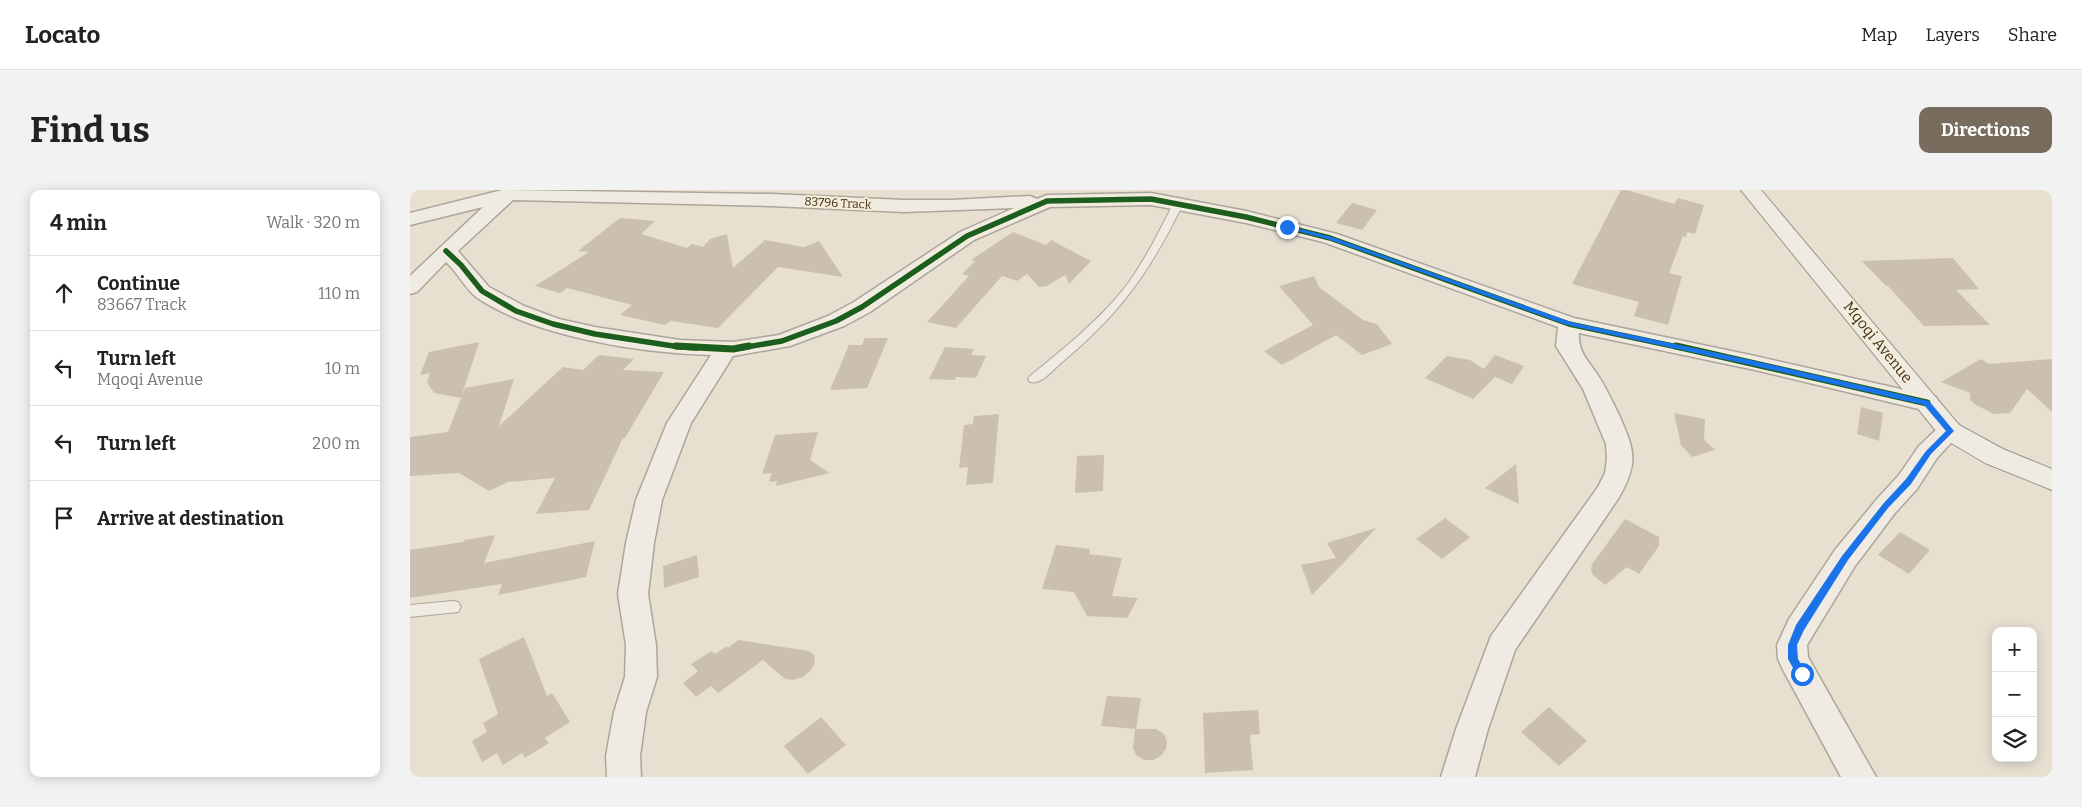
<!DOCTYPE html>
<html lang="en">
<head>
<meta charset="utf-8">
<style>
	body { margin:0; font-family:Bitter,serif; background:#f2f2f2; color:#222 }
	.controls { position:absolute; right:15px; bottom:15px; display:grid; overflow:hidden; border-radius:10px; box-shadow:0 2px 12px #0003 }
	.controls button { width:45px; height:45px; display:grid; place-items:center; padding:0; border:0; border-bottom:1px solid #e0e0e0; background:#fff; color:#222; font:25px sans-serif }
	.stop { position:absolute; width:15px; height:15px; margin:-11px; border:4px solid #1a73e8; border-radius:50%; background:#fff }
	.stop.end { background:#1a73e8; border-color:#fff; box-shadow:0 1px 5px #0008 }
	.list { margin:0; padding:0; list-style:none }
	h2 { display:flex; justify-content:space-between; align-items:center; height:65px; margin:0; padding:0 20px; font-size:21px }
	h2 small { font-size:16px; font-weight:400; color:#767676 }
	.list li { display:grid; grid-template-columns:32px 1fr auto; gap:15px; align-items:center; box-sizing:border-box; height:75px; padding:0 20px; border-top:1px solid #e0e0e0 }
	.list b { display:block; font-size:19px; white-space:nowrap }
	.list p { margin:0; font-size:16px; white-space:nowrap; color:#767676 }
	.list em { font-size:16px; font-style:normal; color:#767676 }
	.icon { flex:none; width:28px; height:28px; fill:none; stroke:currentColor; stroke-width:2; stroke-linecap:round; stroke-linejoin:round }
	.map { position:relative; flex:none; width:1642px; height:587px; overflow:hidden; border-radius:10px }
	header { display:flex; align-items:center; gap:30px; box-sizing:border-box; height:70px; padding:0 25px; background:#fff; border-bottom:1px solid #e0e0e0 }
	header strong { font-size:24px }
	nav { display:flex; gap:28px; margin-inline-start:auto; font-size:18px }
	.intro { display:flex; align-items:center; justify-content:space-between; box-sizing:border-box; height:120px; padding:0 30px }
	h1 { margin:0; font-size:35px }
	.button { padding:12px 22px; border-radius:10px; background:#786c5e; color:#fff; font-size:18px; font-weight:700 }
	main { display:flex; gap:30px; padding:0 30px }
	aside { flex:1; background:#fff; border-radius:10px; box-shadow:0 2px 12px #0003 }
	.map>svg:first-child { display:block }
</style>
</head>
<body>
<header>
<strong>Locato</strong>
<nav><a>Map</a><a>Layers</a><a>Share</a></nav>
</header>
<div class="intro"><h1>Find us</h1><a class="button">Directions</a></div>
<main>
<aside>
<h2>4 min<small>Walk · 320 m</small></h2>
<ul class="list">
<li><svg class="icon" aria-label="ahead" viewBox="0 0 24 24"><path d="M12 20V5M6 11l6-6 6 6"/></svg><div><b>Continue</b><p>83667 Track</p></div><em>110 m</em></li>
<li><svg class="icon" aria-label="left" viewBox="0 0 24 24"><path d="M17 20v-9H6M10 6l-5 5 5 5"/></svg><div><b>Turn left</b><p>Mqoqi Avenue</p></div><em>10 m</em></li>
<li><svg class="icon" aria-label="left" viewBox="0 0 24 24"><path d="M17 20v-9H6M10 6l-5 5 5 5"/></svg><div><b>Turn left</b></div><em>200 m</em></li>
<li><svg class="icon" aria-label="arrive" viewBox="0 0 24 24"><path d="M6 21V4h12l-3 4 3 4H6"/></svg><div><b>Arrive at destination</b></div></li>
</ul>
</aside>
<div class="map">
<svg width="1642" height="587" viewBox="0 0 1642 587">
	<rect width="100%" height="100%" fill="#e7e0d1"/>
	<g fill="#cbbfb2">
		<path d="M1211,0H1217L1264,14L1268,8L1294,15L1285,44L1277,42L1276,47L1273,46L1259,83L1272,86L1258,135L1224,126L1229,112L1162,94Z"/>
		<path d="M942,13L967,20L952,40L926,33Z"/>
		<path d="M210,28L245,31L231,44L277,58L282,54L293,57L300,49L317,44L323,78L355,50L394,57L409,51L433,87L368,77L308,138L261,131L255,135L210,125L222,115L157,98L150,103L125,96L179,62L168,61Z"/>
		<path d="M603,42L636,55L641,50L681,71L659,94L655,85L637,96L629,97L617,84L607,91L592,86L546,138L517,132L559,86L552,84L565,71L561,70Z"/>
		<path d="M1543,68L1569,99L1546,100L1580,135L1514,136L1478,96H1476L1452,71Z"/>
		<path d="M904,86L909,97L953,130L967,134L982,154L952,165L926,145L872,175L854,161L903,135L869,96Z"/>
		<path d="M455,148H478L457,198L420,200L439,155H452Z"/>
		<path d="M69,152L51,208L24,203L17,192L20,183L10,185L19,162Z"/>
		<path d="M535,157L564,159L561,165L576,166L566,188L546,187L545,190L519,189Z"/>
		<path d="M189,165L224,169L213,180L254,182L215,248H213L179,320L126,324L145,288L98,292L79,301L49,283L0,286V247L38,242L55,198L104,189L89,236L153,177L173,180Z"/>
		<path d="M1085,165L1114,176L1102,194L1085,187L1063,209L1015,188L1037,166L1060,170L1074,179Z"/>
		<path d="M1571,169L1579,174L1642,169V222L1617,199L1600,223L1584,224L1566,215L1560,210V203L1531,192Z"/>
		<path d="M1451,217L1473,223L1469,251L1447,244Z"/>
		<path d="M1264,223L1295,229L1294,250L1305,260L1282,267L1271,255Z"/>
		<path d="M589,224L583,293L556,295L558,277L549,278L554,235L563,234L564,226Z"/>
		<path d="M408,242L400,270L420,283L366,296L367,291L359,292L362,283L352,284L365,245Z"/>
		<path d="M694,265L693,301L665,303L667,266Z"/>
		<path d="M1106,274L1109,314L1075,298Z"/>
		<path d="M1035,328L1060,347L1032,369L1006,349Z"/>
		<path d="M1215,329L1249,347V356L1229,384L1217,377L1195,395L1183,385L1181,380L1182,374Z"/>
		<path d="M966,338L940,366L902,405L891,375L926,368L917,353Z"/>
		<path d="M1490,342L1520,360L1499,384L1468,365Z"/>
		<path d="M85,345L74,373L185,351L176,387L88,405L92,394L0,408V360L53,352L54,350Z"/>
		<path d="M646,355L680,359L679,364L712,368L702,406L728,408L717,428L677,426L664,402L632,399Z"/>
		<path d="M287,365L289,387L254,398L253,376Z"/>
		<path d="M114,447L137,506L142,503L160,532L135,548L139,553L115,568L112,563L93,575L87,563L72,572L62,551L77,542L73,533L88,524L69,469Z"/>
		<path d="M328,450L399,461L404,465L405,472L401,480L393,487L383,490L375,489L353,470L308,503L301,496L286,507L273,493L288,481L281,474L302,461L305,464L317,456L318,458Z"/>
		<path d="M697,506L731,508L726,539L691,536Z"/>
		<path d="M1139,517L1177,551L1149,576L1111,542Z"/>
		<path d="M848,520L850,544L840,545L843,580L795,583L793,523Z"/>
		<path d="M411,527L436,555L398,584L374,556Z"/>
		<path d="M725,539H746L754,544L757,551L756,559L751,566L743,570H734L726,565L723,558Z"/>
	</g>
	<g fill="none" stroke-linecap="round" stroke-linejoin="round">
		<g stroke="#ada599" stroke-width="2">
			<g id="lane">
				<path d="M768,11L773,14C739,83 711,123 651,173C643,180 631,195 620,192L618,189L620,186C652,160 686,133 713,100C733,74 748,44 763,14Z"/>
				<path d="M43,411L48,412L51,417L48,422L0,427V415Z"/>
			</g>
		</g>
		<g stroke="#ada599" stroke-width="3">
			<g id="street">
				<path d="M92,0L362,4L494,10H542L620,6L627,9L637,5L741,3L836,21L927,44L1164,128L1345,166L1517,205L1526,207L1529,213L1526,219L1517,221L1345,180L1169,143C1168,162 1177,169 1187,184C1196,197 1202,211 1209,225C1225,261 1229,273 1208,309L1105,460L1078,539L1065,587H1031L1046,539L1081,446L1188,297L1195,283L1197,269L1196,254L1173,199L1146,156L1148,137L913,52L836,33L741,15L640,17L564,50L460,122L434,136L380,156L323,166L281,233L252,310L244,353L238,404L246,455L247,487L236,522L230,566L231,587H197L196,566L204,522L215,487L216,455L208,404L216,353L226,310L257,233L301,165C231,163 124,147 66,107C55,98 47,82 36,72L7,102L0,104V86L73,17L0,35V23ZM103,10L362,16L494,22L604,18L550,42L444,112L418,126L369,145L323,152L270,150L185,137L149,129L114,116L79,97L48,61Z"/>
				<path d="M1540,232L1549,235L1552,241L1527,268L1507,299L1485,323L1445,376L1397,455L1398,467L1466,587H1431L1372,478L1368,469L1367,455L1379,429L1425,360L1467,309L1489,285L1509,256L1531,235Z"/>
			</g>
		</g>
		<g stroke="#9c958a" stroke-width="2">
			<path id="secondary" d="M1331,0H1351L1549,235L1593,259L1642,279V300L1575,273L1531,247Z"/>
		</g>
		<use href="#lane" fill="#efebe3" fill-rule="evenodd"/>
		<use href="#street" fill="#efebe3" fill-rule="evenodd"/>
		<use href="#secondary" fill="#efebe3" fill-rule="evenodd"/>
		<g stroke="#f7eed8" stroke-width="8">
			<g id="cycleway-far1">
				<path d="M36,61L51,75L72,101L106,121L143,134L185,144L270,157L287,158"/>
				<path d="M331,158L372,151L426,131L452,117L557,46L637,11L741,9L836,27L920,48L1159,134L1272,158"/>
			</g>
		</g>
		<g stroke="#f7eed8" stroke-width="10">
			<g id="cycleway">
				<path d="M266,156L323,159L339,156"/>
				<path d="M1266,156L1517,213"/>
			</g>
		</g>
		<use href="#cycleway-far1" stroke="#1b5e20" stroke-width="5.5"/>
		<use href="#cycleway" stroke="#1b5e20" stroke-width="7"/>
	</g>
	<path fill="#1a73e8" d="M875,35L922,47L1161,132L1345,171L1519,211L1544,241L1521,264L1501,294L1478,318L1438,370L1394,440L1387,455L1388,469L1397,484L1392,489L1388,487L1378,469V455L1386,435L1432,366L1473,314L1496,289L1516,261L1536,241L1514,215L1345,176L1157,135L972,68L917,49L875,38Z"/>
	<g text-anchor="middle" stroke-width="4" stroke-linejoin="round" paint-order="stroke">
		<g font-size="12" fill="#3d2e20" stroke="#f7eed8">
			<text transform="translate(428 13) rotate(3)" y="4">83796 Track</text>
		</g>
		<g font-size="15" fill="#3d2e20" stroke="#f7eed8">
			<text transform="translate(1468 152) rotate(51)" y="5">Mqoqi Avenue</text>
		</g>
	</g>
</svg>
<div class="controls">
<button>+</button>
<button>−</button>
<button><svg class="icon" aria-label="layers" viewBox="0 0 24 24"><path d="M12 4l9 5-9 5-9-5zM3 14l9 5 9-5"/></svg></button>
</div>
<div class="stop" style="left:1392px;top:484px"></div>
<div class="stop end" style="left:877px;top:37px"></div>
</div>
</main>
</body>
</html>
